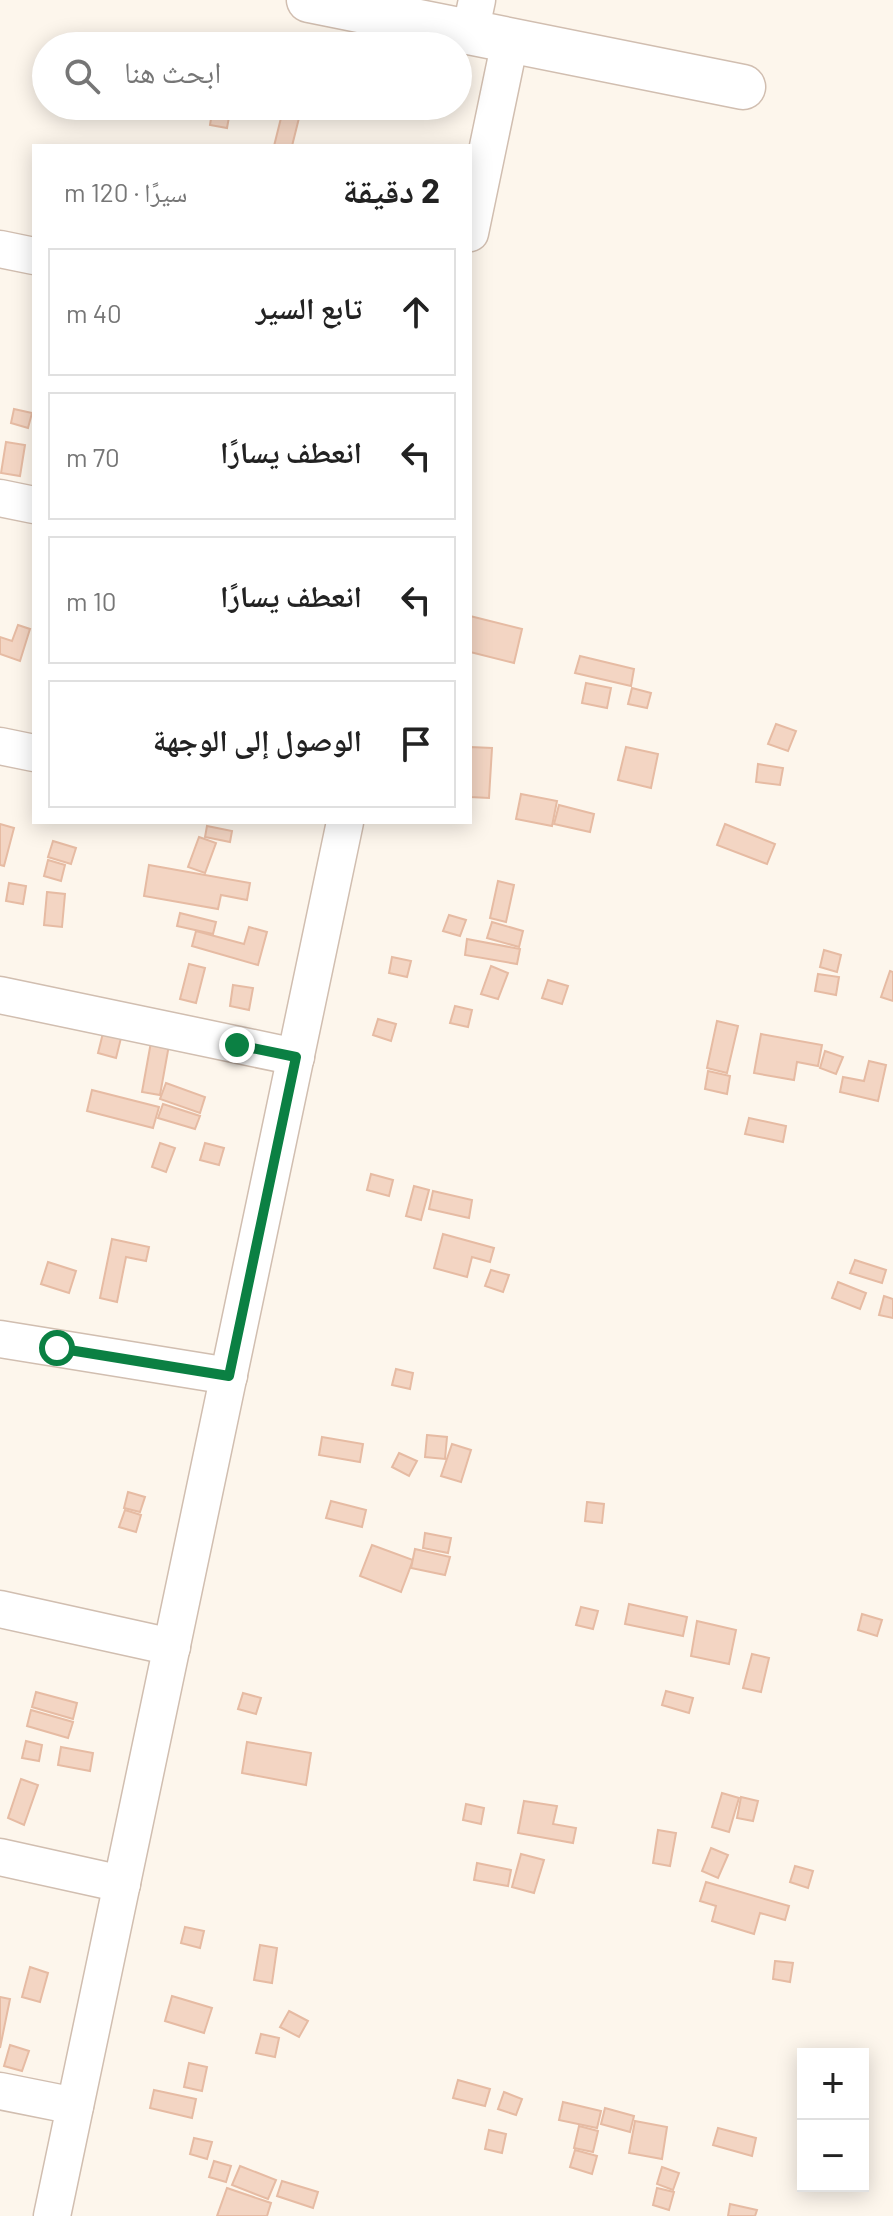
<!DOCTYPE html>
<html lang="ar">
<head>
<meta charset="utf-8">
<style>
	body { margin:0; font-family:Barlow,"Noto Naskh Arabic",sans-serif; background:#f2f2f2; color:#222; direction:rtl }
	.controls { position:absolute; right:24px; bottom:24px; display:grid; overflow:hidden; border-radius:0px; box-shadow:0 4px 20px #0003 }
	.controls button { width:72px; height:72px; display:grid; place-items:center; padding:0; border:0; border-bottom:2px solid #e0e0e0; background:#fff; color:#222; font:40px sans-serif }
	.stop { position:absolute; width:24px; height:24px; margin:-18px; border:6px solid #0b8043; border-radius:50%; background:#fff }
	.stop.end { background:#0b8043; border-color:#fff; box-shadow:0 2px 8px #0008 }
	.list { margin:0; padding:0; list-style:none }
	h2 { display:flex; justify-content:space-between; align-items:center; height:104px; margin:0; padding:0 32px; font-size:34px }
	h2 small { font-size:26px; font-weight:400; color:#767676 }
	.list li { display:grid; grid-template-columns:52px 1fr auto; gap:24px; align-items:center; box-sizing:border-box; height:128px; margin:0 16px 16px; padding:0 16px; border:2px solid #e0e0e0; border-radius:0px }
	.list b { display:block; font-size:30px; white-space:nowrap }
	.list em { font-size:26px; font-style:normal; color:#767676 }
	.icon { flex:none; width:44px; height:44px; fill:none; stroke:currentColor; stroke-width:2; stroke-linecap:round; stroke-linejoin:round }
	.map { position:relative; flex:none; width:893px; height:2216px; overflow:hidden; direction:ltr }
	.search { position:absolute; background:#fff; box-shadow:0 4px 20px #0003; left:32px; top:32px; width:440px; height:88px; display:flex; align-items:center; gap:20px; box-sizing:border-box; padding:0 28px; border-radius:44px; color:#767676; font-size:30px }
	.panel { position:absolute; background:#fff; box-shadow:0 4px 20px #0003; left:32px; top:144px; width:440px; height:680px; border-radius:0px; direction:rtl }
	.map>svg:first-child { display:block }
</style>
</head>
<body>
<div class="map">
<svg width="893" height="2216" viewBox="0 0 893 2216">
	<rect width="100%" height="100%" fill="#fdf6ec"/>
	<g fill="#f3d5c3" stroke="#e6bba3" stroke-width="2">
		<path d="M213,106H231L227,128L210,125Z"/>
		<path d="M284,106H302L292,146H274Z"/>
		<path d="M14,409L32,413L28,428L11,423Z"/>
		<path d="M6,442L25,445L20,476L1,473Z"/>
		<path d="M470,616L522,629L514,663L470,652Z"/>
		<path d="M18,625L30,629L20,661L0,654V637L12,641Z"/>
		<path d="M580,656L634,669L631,686L575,673Z"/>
		<path d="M586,683L611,688L607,708L582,703Z"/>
		<path d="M632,688L651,693L647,708L628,704Z"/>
		<path d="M776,724L796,731L788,751L768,744Z"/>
		<path d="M470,747L492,748L489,798L470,797Z"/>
		<path d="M626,747L658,754L651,788L618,780Z"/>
		<path d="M758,764L783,768L780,785L756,782Z"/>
		<path d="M521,794L557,801L552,826L516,819Z"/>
		<path d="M559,805L594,814L590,832L554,824Z"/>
		<path d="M0,824L14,828L4,866L0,865Z"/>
		<path d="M725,824L775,844L767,864L717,845Z"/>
		<path d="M207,826L232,831L230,842L205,837Z"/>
		<path d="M199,837L216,843L205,873L188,867Z"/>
		<path d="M53,841L76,848L71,864L48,857Z"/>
		<path d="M48,860L65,865L61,881L44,876Z"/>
		<path d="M149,865L250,883L247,900L221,895L218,909L144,896Z"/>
		<path d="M498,881L514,885L506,922L490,918Z"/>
		<path d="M9,883L26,886L23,904L6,901Z"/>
		<path d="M47,892L65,894L62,927L44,925Z"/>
		<path d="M180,913L216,922L213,934L177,926Z"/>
		<path d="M449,915L466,920L460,936L443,931Z"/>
		<path d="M492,922L523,931L519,947L487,938Z"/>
		<path d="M249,927L267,932L258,965L192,946L196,931L244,944Z"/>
		<path d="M467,939L520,949L517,964L465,955Z"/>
		<path d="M824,950L841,955L837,972L820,967Z"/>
		<path d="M392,957L411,961L407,977L389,973Z"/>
		<path d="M189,964L205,968L196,1003L180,999Z"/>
		<path d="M491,966L508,973L498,999L481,994Z"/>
		<path d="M890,971L893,972V1001L881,997Z"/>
		<path d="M818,974L839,977L836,995L815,991Z"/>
		<path d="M548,980L568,986L562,1004L542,998Z"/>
		<path d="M233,985L253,988L249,1010L230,1006Z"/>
		<path d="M455,1006L472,1010L468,1027L450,1023Z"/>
		<path d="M378,1019L396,1024L391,1041L373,1035Z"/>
		<path d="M717,1021L738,1026L727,1073L707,1068Z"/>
		<path d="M103,1033L121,1038L116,1058L98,1053Z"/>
		<path d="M761,1034L822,1045L818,1066L797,1062L794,1080L754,1073Z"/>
		<path d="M151,1042L169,1045L160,1095L142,1092Z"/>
		<path d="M825,1051L843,1057L836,1074L820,1068Z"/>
		<path d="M869,1061L886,1065L878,1101L840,1092L843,1077L864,1081Z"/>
		<path d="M708,1071L730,1076L727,1094L705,1089Z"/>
		<path d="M166,1083L205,1097L200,1113L160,1099Z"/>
		<path d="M92,1090L159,1107L153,1128L87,1111Z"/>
		<path d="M163,1104L200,1116L195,1129L158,1118Z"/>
		<path d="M749,1118L786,1126L783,1142L745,1134Z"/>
		<path d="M160,1143L175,1148L166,1172L152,1167Z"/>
		<path d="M205,1143L224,1148L219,1165L200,1160Z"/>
		<path d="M371,1174L393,1180L389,1196L367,1190Z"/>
		<path d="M414,1186L429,1190L421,1220L406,1216Z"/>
		<path d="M433,1191L472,1200L469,1218L429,1209Z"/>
		<path d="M443,1234L494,1248L490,1262L472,1257L467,1277L434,1268Z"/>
		<path d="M112,1239L149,1247L146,1261L126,1257L117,1302L100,1298Z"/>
		<path d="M855,1260L886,1270L882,1283L850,1273Z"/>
		<path d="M48,1262L76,1271L69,1293L41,1284Z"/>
		<path d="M491,1270L509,1275L503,1292L485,1286Z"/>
		<path d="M838,1282L866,1293L860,1309L832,1298Z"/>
		<path d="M884,1296L893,1299V1318L879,1315Z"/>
		<path d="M396,1369L413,1373L410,1389L392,1385Z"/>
		<path d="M427,1435L447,1437L445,1459L425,1457Z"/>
		<path d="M322,1437L363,1444L360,1462L319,1455Z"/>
		<path d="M452,1444L471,1450L461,1482L441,1476Z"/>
		<path d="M399,1453L417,1461L409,1476L392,1467Z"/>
		<path d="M128,1492L145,1497L140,1512L124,1508Z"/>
		<path d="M331,1501L366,1510L362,1527L326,1518Z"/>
		<path d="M587,1502L604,1504L602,1523L585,1521Z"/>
		<path d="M125,1510L141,1515L136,1532L119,1527Z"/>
		<path d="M425,1533L451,1538L448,1553L423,1548Z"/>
		<path d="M372,1545L413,1560L401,1592L360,1576Z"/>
		<path d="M415,1549L450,1557L445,1575L411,1568Z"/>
		<path d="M629,1604L687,1617L683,1636L625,1624Z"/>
		<path d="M581,1607L598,1611L593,1629L576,1625Z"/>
		<path d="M862,1614L882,1620L877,1636L858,1630Z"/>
		<path d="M697,1621L736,1630L729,1664L691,1656Z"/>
		<path d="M752,1654L769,1658L761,1692L743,1688Z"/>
		<path d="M666,1691L693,1698L689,1713L662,1705Z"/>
		<path d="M36,1692L77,1703L73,1719L32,1707Z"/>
		<path d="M243,1693L261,1698L256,1714L238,1709Z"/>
		<path d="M31,1710L73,1722L68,1738L27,1726Z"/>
		<path d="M26,1741L42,1745L39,1761L22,1758Z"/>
		<path d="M247,1742L311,1753L306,1785L242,1773Z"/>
		<path d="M61,1747L93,1753L90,1771L58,1765Z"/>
		<path d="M21,1779L38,1785L24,1825L8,1818Z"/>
		<path d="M722,1793L739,1798L729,1832L712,1827Z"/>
		<path d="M741,1797L758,1801L753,1821L737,1818Z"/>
		<path d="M524,1801L557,1806L553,1824L576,1828L573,1843L518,1833Z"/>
		<path d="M466,1804L484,1808L481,1824L463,1820Z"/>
		<path d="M658,1830L676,1833L670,1866L653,1863Z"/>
		<path d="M711,1848L728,1855L718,1878L702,1871Z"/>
		<path d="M521,1854L544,1860L534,1893L512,1887Z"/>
		<path d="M477,1863L511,1870L508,1886L474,1880Z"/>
		<path d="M795,1866L813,1871L808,1888L790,1882Z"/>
		<path d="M706,1882L789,1906L785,1920L760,1913L754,1934L712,1921L716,1906L700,1901Z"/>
		<path d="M185,1927L204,1931L200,1948L181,1943Z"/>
		<path d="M260,1945L277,1948L272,1983L254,1980Z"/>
		<path d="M775,1961L793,1963L790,1982L773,1979Z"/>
		<path d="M30,1967L48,1973L40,2002L22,1997Z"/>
		<path d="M172,1996L212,2008L204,2033L165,2021Z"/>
		<path d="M0,1997L10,1999L0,2048Z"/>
		<path d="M289,2011L308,2021L299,2037L280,2027Z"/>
		<path d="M261,2034L279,2038L275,2057L256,2053Z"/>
		<path d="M10,2045L29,2051L22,2071L4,2066Z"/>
		<path d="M189,2063L207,2067L202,2091L184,2087Z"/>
		<path d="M458,2080L490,2089L485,2106L453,2098Z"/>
		<path d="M154,2090L196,2099L192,2118L150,2108Z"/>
		<path d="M504,2092L522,2099L516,2115L498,2109Z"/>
		<path d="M563,2102L601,2111L597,2128L559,2120Z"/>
		<path d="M605,2108L634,2116L630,2132L601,2124Z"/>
		<path d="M635,2121L667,2127L662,2159L629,2153Z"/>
		<path d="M579,2126L598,2131L593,2152L574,2148Z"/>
		<path d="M718,2128L756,2138L752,2156L713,2145Z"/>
		<path d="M489,2130L506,2134L502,2153L485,2149Z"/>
		<path d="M194,2138L212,2142L207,2159L190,2154Z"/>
		<path d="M575,2150L597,2156L592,2174L570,2167Z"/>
		<path d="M214,2161L231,2166L226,2182L209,2177Z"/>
		<path d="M240,2166L276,2180L268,2199L232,2185Z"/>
		<path d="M662,2167L679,2173L673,2190L657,2184Z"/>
		<path d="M282,2181L318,2192L313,2208L277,2196Z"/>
		<path d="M227,2188L271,2203L267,2216H217Z"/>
		<path d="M657,2188L674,2192L669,2210L653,2205Z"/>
		<path d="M730,2204L757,2210L755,2216H728Z"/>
	</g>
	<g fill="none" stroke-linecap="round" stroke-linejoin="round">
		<g stroke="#d1beb0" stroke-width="39">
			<g id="minor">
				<path d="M470,33L477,0"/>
				<path d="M470,233L510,41"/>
				<path d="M0,249L34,256"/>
				<path d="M0,498L34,505"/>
				<path d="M0,746L34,753"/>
				<path d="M0,995L296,1057"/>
				<path d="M0,1339L229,1376"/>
				<path d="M0,1609L172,1647"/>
				<path d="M0,1857L122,1884"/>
				<path d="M0,2091L75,2106"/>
				<path d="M52,2216L345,822"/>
			</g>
		</g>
		<g stroke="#d1beb0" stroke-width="47">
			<path id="tertiary" d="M309,0L743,87"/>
		</g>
		<use href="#minor" stroke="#fff" stroke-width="36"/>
		<use href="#tertiary" stroke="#fff" stroke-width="44"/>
	</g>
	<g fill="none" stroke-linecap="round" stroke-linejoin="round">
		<path stroke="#0b8043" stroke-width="10" d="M57,1348L229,1376L296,1057L237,1045"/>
	</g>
</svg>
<div class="controls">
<button>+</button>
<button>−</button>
</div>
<div class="stop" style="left:57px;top:1348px"></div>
<div class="stop end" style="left:237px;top:1045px"></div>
<div class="search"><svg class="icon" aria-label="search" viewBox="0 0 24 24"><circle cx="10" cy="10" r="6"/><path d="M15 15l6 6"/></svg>ابحث هنا</div>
<section class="panel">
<h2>2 دقيقة<small>سيرًا · 120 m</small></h2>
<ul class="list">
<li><svg class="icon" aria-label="ahead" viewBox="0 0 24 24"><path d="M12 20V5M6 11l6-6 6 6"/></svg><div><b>تابع السير</b></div><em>40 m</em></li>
<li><svg class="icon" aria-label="left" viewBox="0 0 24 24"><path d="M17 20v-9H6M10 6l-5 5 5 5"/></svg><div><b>انعطف يسارًا</b></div><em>70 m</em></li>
<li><svg class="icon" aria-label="left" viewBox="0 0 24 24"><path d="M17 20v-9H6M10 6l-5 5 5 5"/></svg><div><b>انعطف يسارًا</b></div><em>10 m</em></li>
<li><svg class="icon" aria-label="arrive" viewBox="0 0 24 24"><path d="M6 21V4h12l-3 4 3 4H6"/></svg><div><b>الوصول إلى الوجهة</b></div></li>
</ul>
</section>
</div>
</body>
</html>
